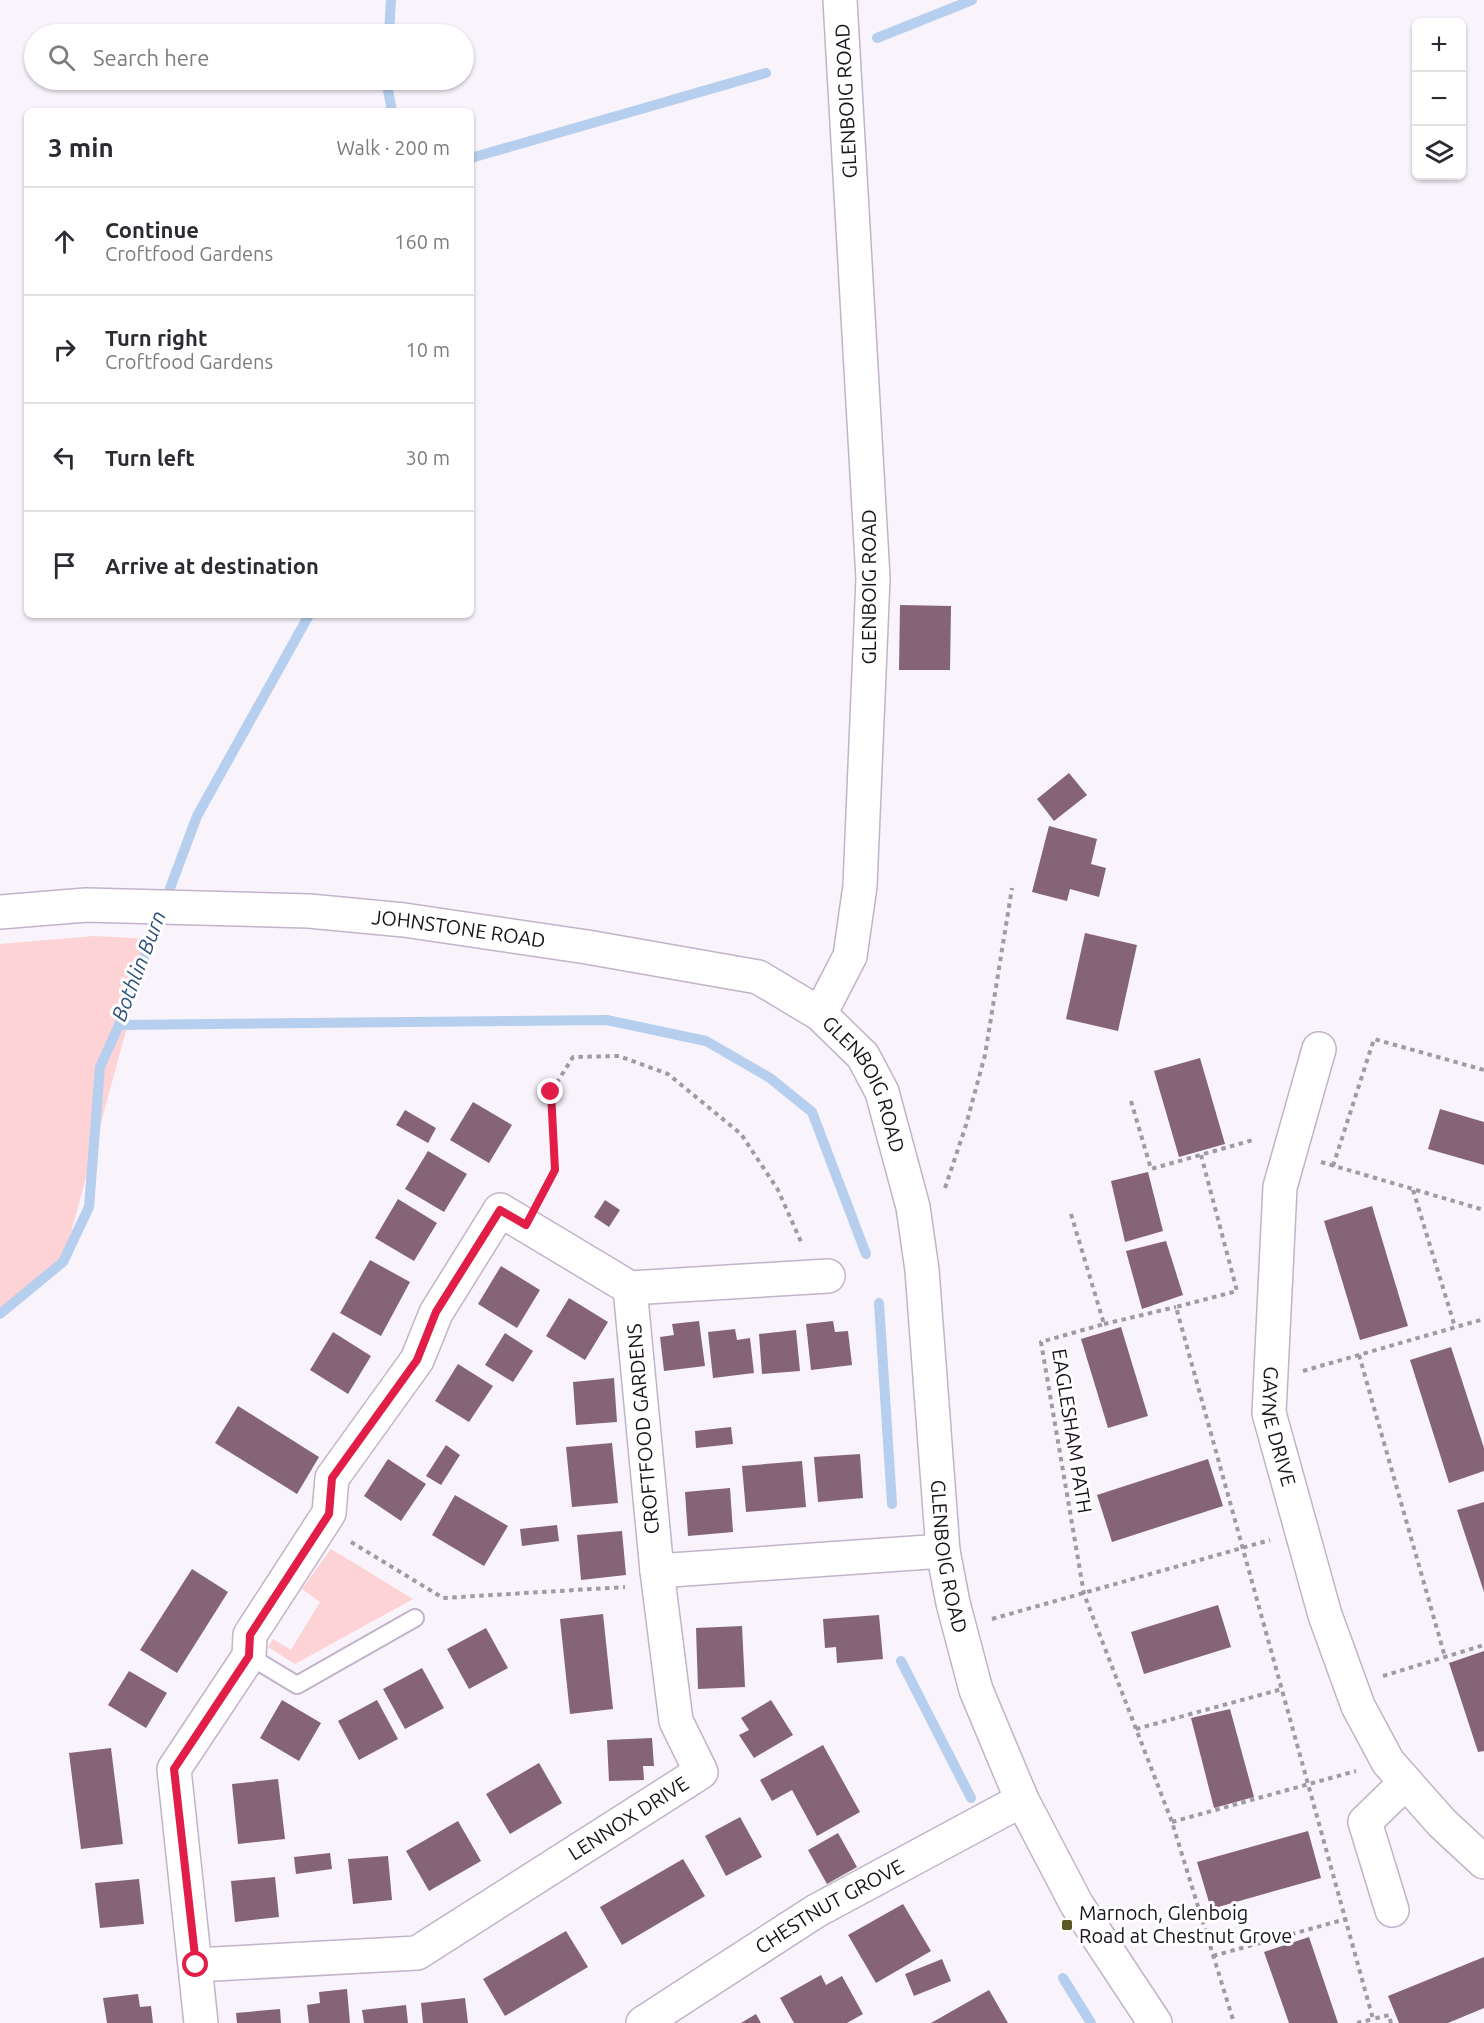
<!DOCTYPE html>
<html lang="en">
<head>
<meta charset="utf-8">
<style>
	body { margin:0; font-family:Ubuntu,sans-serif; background:#f7f7f7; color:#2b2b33 }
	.controls { position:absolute; right:18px; top:18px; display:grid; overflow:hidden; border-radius:9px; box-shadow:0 2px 4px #0004 }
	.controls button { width:54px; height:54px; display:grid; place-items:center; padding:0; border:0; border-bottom:2px solid #e1e1e2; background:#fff; color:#2b2b33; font:30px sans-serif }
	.stop { position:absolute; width:18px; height:18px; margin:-14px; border:4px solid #e11d48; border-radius:50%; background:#fff }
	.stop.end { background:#e11d48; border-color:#fff; box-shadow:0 2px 6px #0008 }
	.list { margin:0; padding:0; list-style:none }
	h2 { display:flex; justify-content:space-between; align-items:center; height:78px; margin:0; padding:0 24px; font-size:26px }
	h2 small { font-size:20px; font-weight:400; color:#7c7c81 }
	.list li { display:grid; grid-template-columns:39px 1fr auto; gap:18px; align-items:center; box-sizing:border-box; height:108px; padding:0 24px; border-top:2px solid #e1e1e2 }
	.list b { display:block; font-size:22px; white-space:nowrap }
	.list p { margin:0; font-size:20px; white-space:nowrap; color:#7c7c81 }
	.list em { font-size:20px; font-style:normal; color:#7c7c81 }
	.icon { flex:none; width:33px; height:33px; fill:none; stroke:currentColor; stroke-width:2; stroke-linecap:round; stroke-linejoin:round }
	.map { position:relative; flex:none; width:1484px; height:2023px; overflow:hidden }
	.search { position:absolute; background:#fff; box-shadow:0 2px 4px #0004; left:24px; top:24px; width:450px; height:66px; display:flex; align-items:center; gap:15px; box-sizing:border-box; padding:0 21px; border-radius:33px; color:#7c7c81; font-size:22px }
	.panel { position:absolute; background:#fff; box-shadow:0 2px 4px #0004; left:24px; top:108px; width:450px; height:510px; border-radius:9px }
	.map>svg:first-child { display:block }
</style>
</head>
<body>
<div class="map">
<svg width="1484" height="2023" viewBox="0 0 1484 2023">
	<rect width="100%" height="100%" fill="#f9f3fc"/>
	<g fill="#fdd3d5">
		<path d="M94,936L151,939L63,1262L0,1315V944Z"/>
		<path d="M331,1549L413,1599L295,1664L268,1647L273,1639L291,1650L320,1602L302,1589Z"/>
	</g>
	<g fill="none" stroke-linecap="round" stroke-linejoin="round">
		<g stroke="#b6cfee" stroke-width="10">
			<path d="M389,34L391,0"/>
			<path d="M877,38L972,0"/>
			<path d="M386,80L392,111"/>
			<path d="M471,158L766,73"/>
			<path d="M119,1025L607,1020L706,1041L770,1078L812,1112L866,1254"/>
			<path d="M879,1303L892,1504"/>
			<path d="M0,1314L63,1262L89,1207L100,1067L119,1025L197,816L309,615"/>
			<path d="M901,1661L971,1798"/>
			<path d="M1063,1978L1091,2023"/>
		</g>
	</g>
	<g fill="#866477">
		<path d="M900,605L951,606L950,670H899Z"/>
		<path d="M1069,773L1087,795L1054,821L1037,799Z"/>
		<path d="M1049,826L1097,839L1091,864L1106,868L1099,897L1070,889L1067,901L1032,892Z"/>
		<path d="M1085,933L1137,945L1118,1031L1066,1019Z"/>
		<path d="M1200,1058L1225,1144L1179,1157L1154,1071Z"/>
		<path d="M473,1102L512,1125L489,1163L450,1140Z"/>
		<path d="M1440,1109L1484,1122V1165L1428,1149Z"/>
		<path d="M405,1110L436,1128L428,1143L396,1125Z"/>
		<path d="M428,1151L467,1174L444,1212L405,1189Z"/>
		<path d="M1148,1172L1163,1231L1125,1242L1111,1181Z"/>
		<path d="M398,1199L437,1223L414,1261L375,1238Z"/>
		<path d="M605,1200L620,1210L609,1227L594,1217Z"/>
		<path d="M1372,1206L1408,1326L1360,1340L1324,1221Z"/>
		<path d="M1166,1241L1183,1295L1142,1309L1126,1251Z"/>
		<path d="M370,1260L410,1282L381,1336L340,1313Z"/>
		<path d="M501,1266L540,1290L517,1328L478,1304Z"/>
		<path d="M569,1298L608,1322L585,1360L546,1336Z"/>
		<path d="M699,1321L705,1366L664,1371L660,1337L674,1335L672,1324Z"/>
		<path d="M833,1321L835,1332L848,1331L852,1365L811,1370L806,1324Z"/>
		<path d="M1121,1327L1148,1416L1108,1428L1081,1339Z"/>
		<path d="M735,1329L737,1340L750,1338L754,1373L713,1378L708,1332Z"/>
		<path d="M796,1330L800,1371L762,1374L759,1334Z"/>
		<path d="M333,1332L371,1356L348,1394L310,1370Z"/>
		<path d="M505,1333L533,1351L513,1382L485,1365Z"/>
		<path d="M1451,1347L1484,1448V1471L1449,1483L1410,1360Z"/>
		<path d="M458,1364L493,1386L469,1422L435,1401Z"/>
		<path d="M614,1378L617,1422L576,1425L573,1382Z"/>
		<path d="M238,1406L319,1457L297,1494L215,1443Z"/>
		<path d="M731,1427L733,1444L696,1448L695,1431Z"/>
		<path d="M612,1443L618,1503L572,1507L566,1447Z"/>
		<path d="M446,1445L460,1455L441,1485L426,1476Z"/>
		<path d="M860,1454L863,1498L818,1502L814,1457Z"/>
		<path d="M388,1459L426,1484L401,1521L364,1496Z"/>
		<path d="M1208,1459L1223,1506L1112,1542L1097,1495Z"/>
		<path d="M802,1461L806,1507L746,1512L742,1466Z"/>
		<path d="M730,1488L733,1532L688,1536L685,1492Z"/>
		<path d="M455,1495L508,1526L484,1566L432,1535Z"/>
		<path d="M1484,1502V1592L1457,1510Z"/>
		<path d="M557,1525L559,1541L522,1546L520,1529Z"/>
		<path d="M622,1531L626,1575L581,1580L577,1535Z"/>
		<path d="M192,1569L228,1592L177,1673L140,1650Z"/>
		<path d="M1218,1605L1231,1647L1144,1674L1131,1632Z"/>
		<path d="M603,1614L613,1709L570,1714L560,1619Z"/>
		<path d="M879,1615L883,1659L837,1663L836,1647L825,1648L823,1619Z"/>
		<path d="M742,1626L745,1687L698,1689L696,1628Z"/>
		<path d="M486,1628L508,1668L469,1689L447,1649Z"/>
		<path d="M1484,1651V1751L1478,1752L1449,1663Z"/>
		<path d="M422,1668L444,1708L405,1729L383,1689Z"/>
		<path d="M129,1671L167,1693L146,1728L108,1705Z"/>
		<path d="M282,1700L321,1723L299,1761L260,1738Z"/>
		<path d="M377,1700L398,1739L359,1760L338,1721Z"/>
		<path d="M771,1700L793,1735L754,1758L739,1735L749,1730L741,1718Z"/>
		<path d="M1230,1709L1254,1797L1214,1808L1191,1718Z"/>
		<path d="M652,1738L654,1766H643L644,1780L609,1781L607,1740Z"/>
		<path d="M823,1745L860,1812L817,1836L792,1790L772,1801L760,1780Z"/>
		<path d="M111,1748L123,1844L81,1849L69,1753Z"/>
		<path d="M539,1763L562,1803L510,1834L486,1794Z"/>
		<path d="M278,1779L285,1839L238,1844L232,1784Z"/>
		<path d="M740,1817L762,1857L726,1876L705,1836Z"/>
		<path d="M458,1821L481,1861L429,1891L406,1851Z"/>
		<path d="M1308,1831L1321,1878L1211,1909L1197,1862Z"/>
		<path d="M838,1833L857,1867L827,1884L808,1850Z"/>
		<path d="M330,1853L332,1869L296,1874L294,1857Z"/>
		<path d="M388,1856L392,1900L353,1904L348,1859Z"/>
		<path d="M683,1859L705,1896L622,1945L600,1907Z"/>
		<path d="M275,1877L279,1917L235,1922L231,1881Z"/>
		<path d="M139,1879L144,1924L100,1928L95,1883Z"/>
		<path d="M903,1904L931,1951L876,1983L848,1935Z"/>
		<path d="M566,1931L588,1967L505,2016L483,1979Z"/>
		<path d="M1309,1937L1338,2023H1289L1264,1952Z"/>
		<path d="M1484,1957V2008L1448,2023H1399L1388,1996Z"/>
		<path d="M942,1959L951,1981L914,1996L905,1974Z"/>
		<path d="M821,1975L826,1985L842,1976L863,2014L847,2023H794L780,1998Z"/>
		<path d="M347,1989L350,2023H309L307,2005L320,2003L319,1992Z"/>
		<path d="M989,1990L1008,2023H931Z"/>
		<path d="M138,1994L140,2007L151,2006L153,2023H107L103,1998Z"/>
		<path d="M465,1998L468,2023H423L421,2003Z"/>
		<path d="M406,2005L408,2023H364L362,2010Z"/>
		<path d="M280,2009L281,2023H237L236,2013Z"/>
		<path d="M756,2014L761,2023H741Z"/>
	</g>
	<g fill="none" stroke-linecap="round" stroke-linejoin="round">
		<g stroke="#c2b3ca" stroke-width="20">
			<path id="lane" d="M249,1656L297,1685L415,1618"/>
		</g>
		<g stroke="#c2b3ca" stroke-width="36">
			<g id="street">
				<path id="s1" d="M1319,1049L1280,1187L1269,1413L1325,1615L1358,1706L1388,1762L1442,1823L1484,1862"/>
				<path d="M630,1288L828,1276"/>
				<path d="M657,1571L943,1551"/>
				<path d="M1392,1910L1365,1822L1406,1782"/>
				<path id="s2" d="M196,1965L417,1953L701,1772L676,1721L657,1571L630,1288L500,1210L436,1313L417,1360L332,1478L329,1513L250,1635L249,1656L174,1769L201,2023"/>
				<path id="s3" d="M643,2023L816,1911L1022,1800"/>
			</g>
		</g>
		<g stroke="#c2b3ca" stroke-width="36">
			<g id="secondary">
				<path id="s4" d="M0,912L86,905L309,911L404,920L587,947L758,977L820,1014L863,1056L882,1092L913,1207L922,1270L943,1551L953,1603L976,1690L1022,1800L1077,1905L1155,2023"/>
				<path d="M820,1014L850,956L860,886L873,578L840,0"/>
			</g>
		</g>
		<g stroke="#a09aa3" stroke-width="4" stroke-dasharray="4.5 4.5" stroke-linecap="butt">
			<path d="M1131,1101L1151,1169L1253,1140"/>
			<path d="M1201,1155L1237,1291L1176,1307L1373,2019L1389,2015L1391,2023"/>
			<path d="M1321,1162L1484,1210"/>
			<path d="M1333,1166L1374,1039L1484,1070"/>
			<path d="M945,1188L966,1125L985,1055L1012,888"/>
			<path d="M1413,1190L1455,1327"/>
			<path d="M542,1195L555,1170L551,1092L573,1057L619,1056L668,1074L741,1134L778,1190L802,1244"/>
			<path d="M1071,1214L1104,1324L1041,1342L1084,1594L1172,1822L1234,2023"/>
			<path d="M1104,1324L1176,1307"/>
			<path d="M1359,1355L1445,1657"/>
			<path d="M1303,1371L1484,1319"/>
			<path d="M351,1542L443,1598L625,1587"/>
			<path d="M992,1619L1270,1540"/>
			<path d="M1383,1676L1484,1645"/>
			<path d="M1136,1729L1282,1689"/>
			<path d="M1172,1822L1356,1771"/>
			<path d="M1213,1956L1346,1919"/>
			<path d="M1357,2023L1373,2019"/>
		</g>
		<use href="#lane" stroke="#fff" stroke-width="16"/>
		<use href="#street" stroke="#fff" stroke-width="33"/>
		<use href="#secondary" stroke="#fff" stroke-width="33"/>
	</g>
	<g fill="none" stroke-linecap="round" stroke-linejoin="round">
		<path stroke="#e11d48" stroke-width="8" d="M196,1965L174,1769L249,1656L250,1635L329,1514L332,1478L417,1360L436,1312L500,1210L526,1225L555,1170L551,1092"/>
	</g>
	<rect fill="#5b5824" stroke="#fff" stroke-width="2" x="1061" y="1919" width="12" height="12" rx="3"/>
	<g text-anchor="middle" stroke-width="6" stroke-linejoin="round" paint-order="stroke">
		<g font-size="20" fill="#19141c" stroke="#fff">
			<text transform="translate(846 101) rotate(-93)" y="7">GLENBOIG ROAD</text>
			<text transform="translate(869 587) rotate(-90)" y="7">GLENBOIG ROAD</text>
			<text dy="7" stroke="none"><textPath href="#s4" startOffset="460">JOHNSTONE ROAD</textPath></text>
			<text dy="7" stroke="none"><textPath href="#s4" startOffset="921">GLENBOIG ROAD</textPath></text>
			<text dy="7" stroke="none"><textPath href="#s1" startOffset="384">GAYNE DRIVE</textPath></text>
			<text transform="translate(643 1429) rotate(-95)" y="7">CROFTFOOD GARDENS</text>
			<text transform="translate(1072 1431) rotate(81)" y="7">EAGLESHAM PATH</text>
			<text dy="7" stroke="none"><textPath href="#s4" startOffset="1407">GLENBOIG ROAD</textPath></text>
			<text dy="7" stroke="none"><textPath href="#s2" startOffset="472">LENNOX DRIVE</textPath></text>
			<text dy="7" stroke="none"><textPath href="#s3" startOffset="220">CHESTNUT GROVE</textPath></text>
		</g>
		<g font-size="20" fill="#19141c" stroke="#fff" text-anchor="start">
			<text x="1079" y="1920">Marnoch, Glenboig<tspan x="1079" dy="23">Road at Chestnut Grove</tspan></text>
		</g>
		<g font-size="21" font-style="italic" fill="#2e517b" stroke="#fff">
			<text transform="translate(139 966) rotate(-69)" y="7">Bothlin Burn</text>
		</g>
	</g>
</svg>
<div class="controls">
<button>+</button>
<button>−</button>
<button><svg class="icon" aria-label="layers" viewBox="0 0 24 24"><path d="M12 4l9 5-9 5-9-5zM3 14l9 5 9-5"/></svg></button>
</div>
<div class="stop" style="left:196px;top:1965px"></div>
<div class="stop end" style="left:551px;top:1092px"></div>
<div class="search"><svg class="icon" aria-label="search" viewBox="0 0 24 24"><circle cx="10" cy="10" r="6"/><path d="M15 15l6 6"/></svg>Search here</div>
<section class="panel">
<h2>3 min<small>Walk · 200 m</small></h2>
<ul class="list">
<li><svg class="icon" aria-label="ahead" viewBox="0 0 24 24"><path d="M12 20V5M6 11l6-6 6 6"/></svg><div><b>Continue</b><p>Croftfood Gardens</p></div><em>160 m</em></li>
<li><svg class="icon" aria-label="right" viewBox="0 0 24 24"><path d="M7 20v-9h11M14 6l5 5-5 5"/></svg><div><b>Turn right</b><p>Croftfood Gardens</p></div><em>10 m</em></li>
<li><svg class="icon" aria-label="left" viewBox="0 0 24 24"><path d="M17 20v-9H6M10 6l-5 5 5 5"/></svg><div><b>Turn left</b></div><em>30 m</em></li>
<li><svg class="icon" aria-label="arrive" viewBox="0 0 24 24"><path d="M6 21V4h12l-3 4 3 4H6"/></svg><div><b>Arrive at destination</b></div></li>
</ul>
</section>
</div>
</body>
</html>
